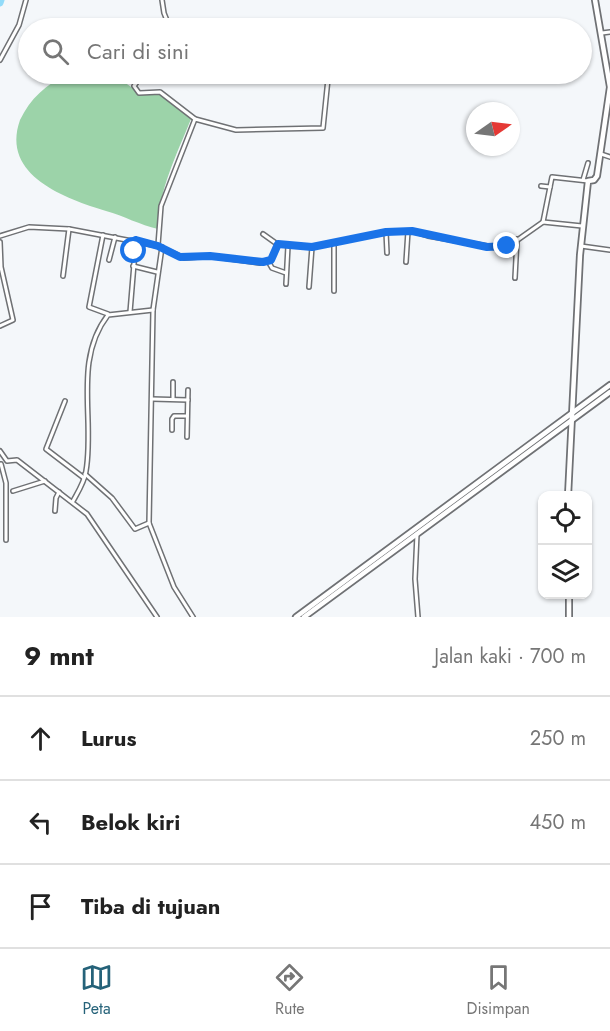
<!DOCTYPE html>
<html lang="id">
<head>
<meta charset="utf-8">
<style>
	body { margin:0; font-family:Jost,sans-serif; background:#f2f2f2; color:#222 }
	.controls { position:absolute; right:18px; bottom:18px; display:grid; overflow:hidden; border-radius:12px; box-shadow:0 2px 4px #0004 }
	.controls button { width:54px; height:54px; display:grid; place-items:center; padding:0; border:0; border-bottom:2px solid #e0e0e0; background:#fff; color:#222; font:30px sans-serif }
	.compass { position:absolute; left:466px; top:102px; width:54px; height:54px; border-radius:50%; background:#fff; box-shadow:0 2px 4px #0004; rotate:76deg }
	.stop { position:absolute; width:18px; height:18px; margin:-14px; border:4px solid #1a73e8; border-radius:50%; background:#fff }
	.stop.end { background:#1a73e8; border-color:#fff; box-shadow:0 2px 6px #0008 }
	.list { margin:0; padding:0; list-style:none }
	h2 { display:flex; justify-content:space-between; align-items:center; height:78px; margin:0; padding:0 24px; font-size:26px }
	h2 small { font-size:20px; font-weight:400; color:#767676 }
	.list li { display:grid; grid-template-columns:39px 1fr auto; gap:18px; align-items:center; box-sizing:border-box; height:84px; padding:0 24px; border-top:2px solid #e0e0e0 }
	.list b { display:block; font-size:22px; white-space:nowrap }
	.list em { font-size:20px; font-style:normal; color:#767676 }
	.icon { flex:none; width:33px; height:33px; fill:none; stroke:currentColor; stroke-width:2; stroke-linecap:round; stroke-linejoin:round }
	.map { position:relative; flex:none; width:610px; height:617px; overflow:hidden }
	.search { position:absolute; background:#fff; box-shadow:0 2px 4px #0004; left:18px; right:18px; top:18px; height:66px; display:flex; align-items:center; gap:15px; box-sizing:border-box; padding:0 21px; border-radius:33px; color:#767676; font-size:22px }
	.sheet { height:330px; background:#fff }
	nav { display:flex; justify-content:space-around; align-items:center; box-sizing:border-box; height:84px; border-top:2px solid #e0e0e0; background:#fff; font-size:16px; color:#767676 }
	nav a { display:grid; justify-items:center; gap:3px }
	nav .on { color:#256279 }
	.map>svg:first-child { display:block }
</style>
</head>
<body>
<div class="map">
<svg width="610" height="617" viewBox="0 0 610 617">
	<rect width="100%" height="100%" fill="#f4f7fa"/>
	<path fill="#9cd3a9" d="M68,74L106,75L114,83L124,82L137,91L160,92L191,119C177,154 158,191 158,229C140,225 124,216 106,211C67,199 0,176 20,120C30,99 46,84 68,74Z"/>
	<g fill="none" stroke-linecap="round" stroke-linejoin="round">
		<path stroke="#92dbf9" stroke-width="7" d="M0,3L1,0"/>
		<g stroke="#6f7174" stroke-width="6">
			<g id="street">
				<path d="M162,0L164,13L170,28"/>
				<path d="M602,33L610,32"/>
				<path d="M0,60L19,25L26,0"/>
				<path d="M135,74L140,78"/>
				<path d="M143,74L134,86L139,93L160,92L195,119L236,130L323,128L328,79L333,74"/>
				<path d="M601,154L610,157"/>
				<path d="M583,180L588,163"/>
				<path d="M541,186L550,187"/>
				<path d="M543,222L582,226"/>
				<path d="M386,232L387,253"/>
				<path d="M263,234L277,244"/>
				<path d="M103,235L89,307L108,314"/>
				<path d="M0,236L29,227L69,229L158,246L184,258L210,256L260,263L271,260L278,244L312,247L386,232L412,231L428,236L499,248L509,246L543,222L552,177L588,181"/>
				<path d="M0,242L1,267L13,320L0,326"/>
				<path d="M158,245L161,206L195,119"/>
				<path d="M581,246L610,250"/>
				<path d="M162,247L153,310L149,523L174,587L193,617"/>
				<path d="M109,260L115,237"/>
				<path d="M268,261L272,268L286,273"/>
				<path d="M406,262L408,231"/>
				<path d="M133,266L157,272"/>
				<path d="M63,276L69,229"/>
				<path d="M515,278L517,239"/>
				<path d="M286,284L288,246"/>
				<path d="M309,287L312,247"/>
				<path d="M334,291V244"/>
				<path d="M130,312L136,240"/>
				<path d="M152,399L188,400"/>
				<path d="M173,399V382"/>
				<path d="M65,401L46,449L84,478"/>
				<path d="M172,430V419L174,416H187"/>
				<path d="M187,437L188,390"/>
				<path d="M0,451L7,461L17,460L87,514L157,617"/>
				<path d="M1,464L6,483V540"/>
				<path d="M85,474L112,498L135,529L149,523"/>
				<path d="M13,491L45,481"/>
				<path d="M73,501C78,492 85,481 86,471C95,419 73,360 108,315L153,310"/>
				<path d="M55,511L56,498L59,492"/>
				<path d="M417,534L415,579L418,617"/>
			</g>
		</g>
		<g stroke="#6f7174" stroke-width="8">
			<g id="secondary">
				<path d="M568,496L580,255L588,181L594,180L597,176L610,87L595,0"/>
				<path d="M569,594V617"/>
				<path d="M296,617L610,385"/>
				<path d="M304,617L610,392"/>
			</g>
		</g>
		<use href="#street" stroke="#fff" stroke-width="3"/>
		<use href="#secondary" stroke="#fff" stroke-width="4.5"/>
	</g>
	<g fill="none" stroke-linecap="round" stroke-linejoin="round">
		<path stroke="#1a73e8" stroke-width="8" d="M134,251L136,240L158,246L180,257L210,256L263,262L271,260L278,244L312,247L386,232L412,231L487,247L507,246"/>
	</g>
</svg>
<div class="controls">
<button><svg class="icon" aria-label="locate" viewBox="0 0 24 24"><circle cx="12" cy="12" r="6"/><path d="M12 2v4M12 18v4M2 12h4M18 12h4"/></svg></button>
<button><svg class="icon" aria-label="layers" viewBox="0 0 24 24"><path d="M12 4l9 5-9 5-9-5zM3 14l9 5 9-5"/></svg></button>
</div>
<svg class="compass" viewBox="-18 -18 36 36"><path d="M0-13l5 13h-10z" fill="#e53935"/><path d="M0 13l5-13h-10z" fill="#767676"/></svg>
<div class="stop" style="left:134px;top:251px"></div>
<div class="stop end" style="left:507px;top:246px"></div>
<div class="search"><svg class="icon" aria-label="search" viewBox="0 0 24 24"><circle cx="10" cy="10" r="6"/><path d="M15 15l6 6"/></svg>Cari di sini</div>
</div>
<section class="sheet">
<h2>9 mnt<small>Jalan kaki · 700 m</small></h2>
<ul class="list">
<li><svg class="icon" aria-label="ahead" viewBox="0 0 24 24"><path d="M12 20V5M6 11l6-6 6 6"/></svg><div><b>Lurus</b></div><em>250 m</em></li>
<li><svg class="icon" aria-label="left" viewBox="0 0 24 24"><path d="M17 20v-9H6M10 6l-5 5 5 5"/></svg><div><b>Belok kiri</b></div><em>450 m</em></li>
<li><svg class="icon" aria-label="arrive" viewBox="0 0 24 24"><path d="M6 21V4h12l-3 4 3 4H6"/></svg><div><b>Tiba di tujuan</b></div></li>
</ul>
</section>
<nav>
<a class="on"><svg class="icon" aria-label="map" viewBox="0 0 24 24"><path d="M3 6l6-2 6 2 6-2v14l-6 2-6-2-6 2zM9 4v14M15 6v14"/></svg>Peta</a>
<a><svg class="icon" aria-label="directions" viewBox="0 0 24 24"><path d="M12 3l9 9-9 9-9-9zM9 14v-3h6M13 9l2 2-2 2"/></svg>Rute</a>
<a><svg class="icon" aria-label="saved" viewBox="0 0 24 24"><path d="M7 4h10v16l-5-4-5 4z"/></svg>Disimpan</a>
</nav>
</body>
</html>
